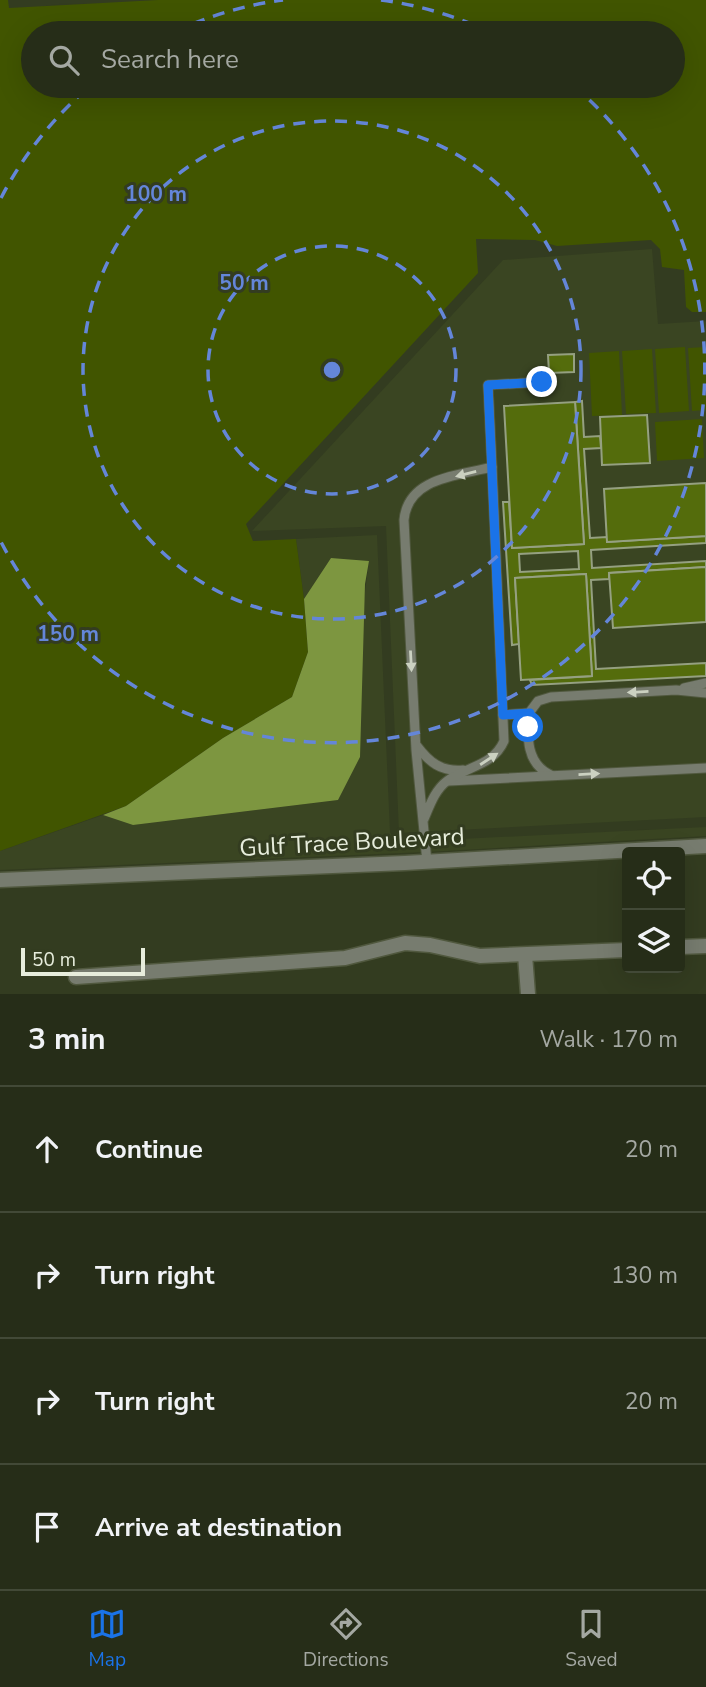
<!DOCTYPE html>
<html lang="en">
<head>
<meta charset="utf-8">
<style>
	body { margin:0; font-family:"Nunito Sans",sans-serif; background:#323925; color:#f1f3f6 }
	.controls { position:absolute; right:21px; bottom:21px; display:grid; overflow:hidden; border-radius:7px; box-shadow:0 7px 28px #0002 }
	.controls button { width:63px; height:63px; display:grid; place-items:center; padding:0; border:0; border-bottom:2px solid #424937; background:#262d18; color:#f1f3f6; font:35px sans-serif }
	.scale { position:absolute; left:21px; bottom:18px; width:124px; box-sizing:border-box; padding-left:7px; border:4px solid #e7eddc; border-top:0; font-size:19px; line-height:24px; white-space:nowrap; color:#e7eddc; -webkit-text-stroke:5px #333c20; paint-order:stroke }
	.stop { position:absolute; width:21px; height:21px; margin:-16px; border:5px solid #1a73e8; border-radius:50%; background:#fff }
	.stop.end { background:#1a73e8; border-color:#fff; box-shadow:0 2px 7px #0008 }
	.list { margin:0; padding:0; list-style:none }
	h2 { display:flex; justify-content:space-between; align-items:center; height:91px; margin:0; padding:0 28px; font-size:30px }
	h2 small { font-size:23px; font-weight:400; color:#a4a8a2 }
	.list li { display:grid; grid-template-columns:46px 1fr auto; gap:21px; align-items:center; box-sizing:border-box; height:126px; padding:0 28px; border-top:2px solid #424937 }
	.list b { display:block; font-size:26px; white-space:nowrap }
	.list em { font-size:23px; font-style:normal; color:#a4a8a2 }
	.icon { flex:none; width:38px; height:38px; fill:none; stroke:currentColor; stroke-width:2; stroke-linecap:round; stroke-linejoin:round }
	.map { position:relative; flex:none; width:706px; height:994px; overflow:hidden }
	.search { position:absolute; background:#262d18; box-shadow:0 7px 28px #0002; left:21px; right:21px; top:21px; height:77px; display:flex; align-items:center; gap:18px; box-sizing:border-box; padding:0 24px; border-radius:38px; color:#a4a8a2; font-size:26px }
	.sheet { height:595px; background:#262d18 }
	nav { display:flex; justify-content:space-around; align-items:center; box-sizing:border-box; height:98px; border-top:2px solid #424937; background:#262d18; font-size:19px; color:#a4a8a2 }
	nav a { display:grid; justify-items:center; gap:4px }
	nav .on { color:#1a73e8 }
	.map>svg:first-child { display:block }
</style>
</head>
<body>
<div class="map">
<svg width="706" height="994" viewBox="0 0 706 994">
	<rect width="100%" height="100%" fill="#333c20"/>
	<g fill="#3a4522">
		<path d="M652,249L658,324L706,321V817L399,833L386,526L252,531L503,260Z"/>
		<path d="M377,535L390,833L399,842L706,827V836L426,852L0,870V851L103,815L133,825L338,800L369,561L331,558L304,599L296,539Z"/>
	</g>
	<g fill="#415500" fill-rule="evenodd">
		<path d="M0,0H8L9,8L158,0H706V312H692L686,307L684,270L662,267L660,249L651,240L557,246L535,240L476,239L478,273L246,524L253,541L296,539L304,599L308,652L292,697L223,738L126,806L0,851ZM33,33H673V86H33Z"/>
		<path d="M685,347L689,411L659,413L655,349Z"/>
		<path d="M706,347V410L692,411L688,348Z"/>
		<path d="M652,349L656,413L626,414L622,351Z"/>
		<path d="M619,351L622,415L592,416L589,353Z"/>
		<path d="M702,419L704,458L657,461L655,422Z"/>
	</g>
	<path fill="#7d9640" d="M331,558L369,561L365,584L360,757L338,800L133,825L103,815L126,806L223,738L292,697L308,652L304,599Z"/>
	<g fill="#546c0c" stroke="#95a081" stroke-width="2" fill-rule="evenodd">
		<path d="M574,354V372L549,373L548,355Z"/>
		<path d="M582,401L584,437L600,436L601,448L584,449L590,538L607,537V542L706,536V543L591,550L592,568L706,561V567L609,573V579L591,580L596,669L706,663V676L532,685L530,680L592,676L586,574L515,578L519,644L512,645L503,502H509L512,548L584,544L575,402ZM578,551L579,569L520,572L519,554Z"/>
		<path d="M575,402L584,544L512,548L504,406Z"/>
		<path d="M647,415L650,463L602,465L600,417Z"/>
		<path d="M706,483V536L607,542L604,489Z"/>
		<path d="M706,567V622L613,628L609,573Z"/>
		<path d="M586,574L592,676L521,680L515,578Z"/>
	</g>
	<g fill="none" stroke-linecap="round" stroke-linejoin="round">
		<g stroke="#50583e" stroke-width="11">
			<g id="service">
				<path d="M492,467L488,385L542,382"/>
				<path d="M684,688L706,683"/>
				<path d="M529,713C527,737 526,764 551,775"/>
				<path d="M503,715L529,713L538,701L551,697L676,690L706,693"/>
				<path d="M417,746C429,762 441,772 463,770"/>
				<path d="M449,781L706,768"/>
				<path d="M424,819C430,805 435,790 447,781C467,766 493,766 504,741L492,467C458,476 408,477 404,520L416,750L427,862"/>
			</g>
		</g>
		<g stroke="#50583e" stroke-width="17">
			<g id="minor">
				<path d="M680,947L706,946"/>
				<path d="M525,955L528,994"/>
				<path d="M76,977L345,958L405,943L430,945L480,956L627,950"/>
			</g>
		</g>
		<g stroke="#50583e" stroke-width="17">
			<path id="tertiary" d="M0,880L405,863L706,846"/>
		</g>
		<use href="#service" stroke="#777c6f" stroke-width="9"/>
		<use href="#minor" stroke="#777c6f" stroke-width="14"/>
		<use href="#tertiary" stroke="#777c6f" stroke-width="14"/>
	</g>
	<defs><path id="oneway-solid" d="M-6-.8H1V-3.2L6.5 0L1 3.2V.8H-6Z" transform="scale(1.75)"/></defs>
	<g fill="#cbd1c1">
		<use href="#oneway-solid" transform="translate(466 474) rotate(166)"/>
		<use href="#oneway-solid" transform="translate(411 661) rotate(87)"/>
		<use href="#oneway-solid" transform="translate(638 692) rotate(177)"/>
		<use href="#oneway-solid" transform="translate(489 759) rotate(-33)"/>
		<use href="#oneway-solid" transform="translate(589 774) rotate(-3)"/>
	</g>
	<g fill="none" stroke-linecap="round" stroke-linejoin="round">
		<path stroke="#1a73e8" stroke-width="9" d="M528,727L530,713L503,715L488,385L542,382"/>
	</g>
	<g fill="none" stroke="#6486d9" stroke-width="3.5" stroke-dasharray="12 9">
		<circle cx="332" cy="370" r="124"/>
		<circle cx="332" cy="370" r="249"/>
		<path d="M1 198A373 373 0 0 1 90 86M174 32A373 373 0 0 1 283 0M381 0A373 373 0 0 1 490 32M574 86A373 373 0 1 1 1 542"/>
	</g>
	<g text-anchor="middle" stroke-width="6" stroke-linejoin="round" paint-order="stroke">
		<g font-size="24" fill="#e7eddc" stroke="#333c20">
			<text transform="translate(352 842) rotate(-3)" y="8">Gulf Trace Boulevard</text>
		</g>
	</g>
	<circle cx="332" cy="370" r="10" fill="#6486d9" stroke="#333c20" stroke-width="3.5"/>
	<g font-size="21" text-anchor="middle" font-weight="bold" fill="#6486d9" stroke="#333c20" stroke-width="6" stroke-linejoin="round" paint-order="stroke">
		<text x="156" y="201">100 m</text>
		<text x="244" y="290">50 m</text>
		<text x="68" y="641">150 m</text>
	</g>
</svg>
<div class="controls">
<button><svg class="icon" aria-label="locate" viewBox="0 0 24 24"><circle cx="12" cy="12" r="6"/><path d="M12 2v4M12 18v4M2 12h4M18 12h4"/></svg></button>
<button><svg class="icon" aria-label="layers" viewBox="0 0 24 24"><path d="M12 4l9 5-9 5-9-5zM3 14l9 5 9-5"/></svg></button>
</div>
<div class="scale">50 m</div>
<div class="stop" style="left:528px;top:727px"></div>
<div class="stop end" style="left:542px;top:382px"></div>
<div class="search"><svg class="icon" aria-label="search" viewBox="0 0 24 24"><circle cx="10" cy="10" r="6"/><path d="M15 15l6 6"/></svg>Search here</div>
</div>
<section class="sheet">
<h2>3 min<small>Walk · 170 m</small></h2>
<ul class="list">
<li><svg class="icon" aria-label="ahead" viewBox="0 0 24 24"><path d="M12 20V5M6 11l6-6 6 6"/></svg><div><b>Continue</b></div><em>20 m</em></li>
<li><svg class="icon" aria-label="right" viewBox="0 0 24 24"><path d="M7 20v-9h11M14 6l5 5-5 5"/></svg><div><b>Turn right</b></div><em>130 m</em></li>
<li><svg class="icon" aria-label="right" viewBox="0 0 24 24"><path d="M7 20v-9h11M14 6l5 5-5 5"/></svg><div><b>Turn right</b></div><em>20 m</em></li>
<li><svg class="icon" aria-label="arrive" viewBox="0 0 24 24"><path d="M6 21V4h12l-3 4 3 4H6"/></svg><div><b>Arrive at destination</b></div></li>
</ul>
</section>
<nav>
<a class="on"><svg class="icon" aria-label="map" viewBox="0 0 24 24"><path d="M3 6l6-2 6 2 6-2v14l-6 2-6-2-6 2zM9 4v14M15 6v14"/></svg>Map</a>
<a><svg class="icon" aria-label="directions" viewBox="0 0 24 24"><path d="M12 3l9 9-9 9-9-9zM9 14v-3h6M13 9l2 2-2 2"/></svg>Directions</a>
<a><svg class="icon" aria-label="saved" viewBox="0 0 24 24"><path d="M7 4h10v16l-5-4-5 4z"/></svg>Saved</a>
</nav>
</body>
</html>
